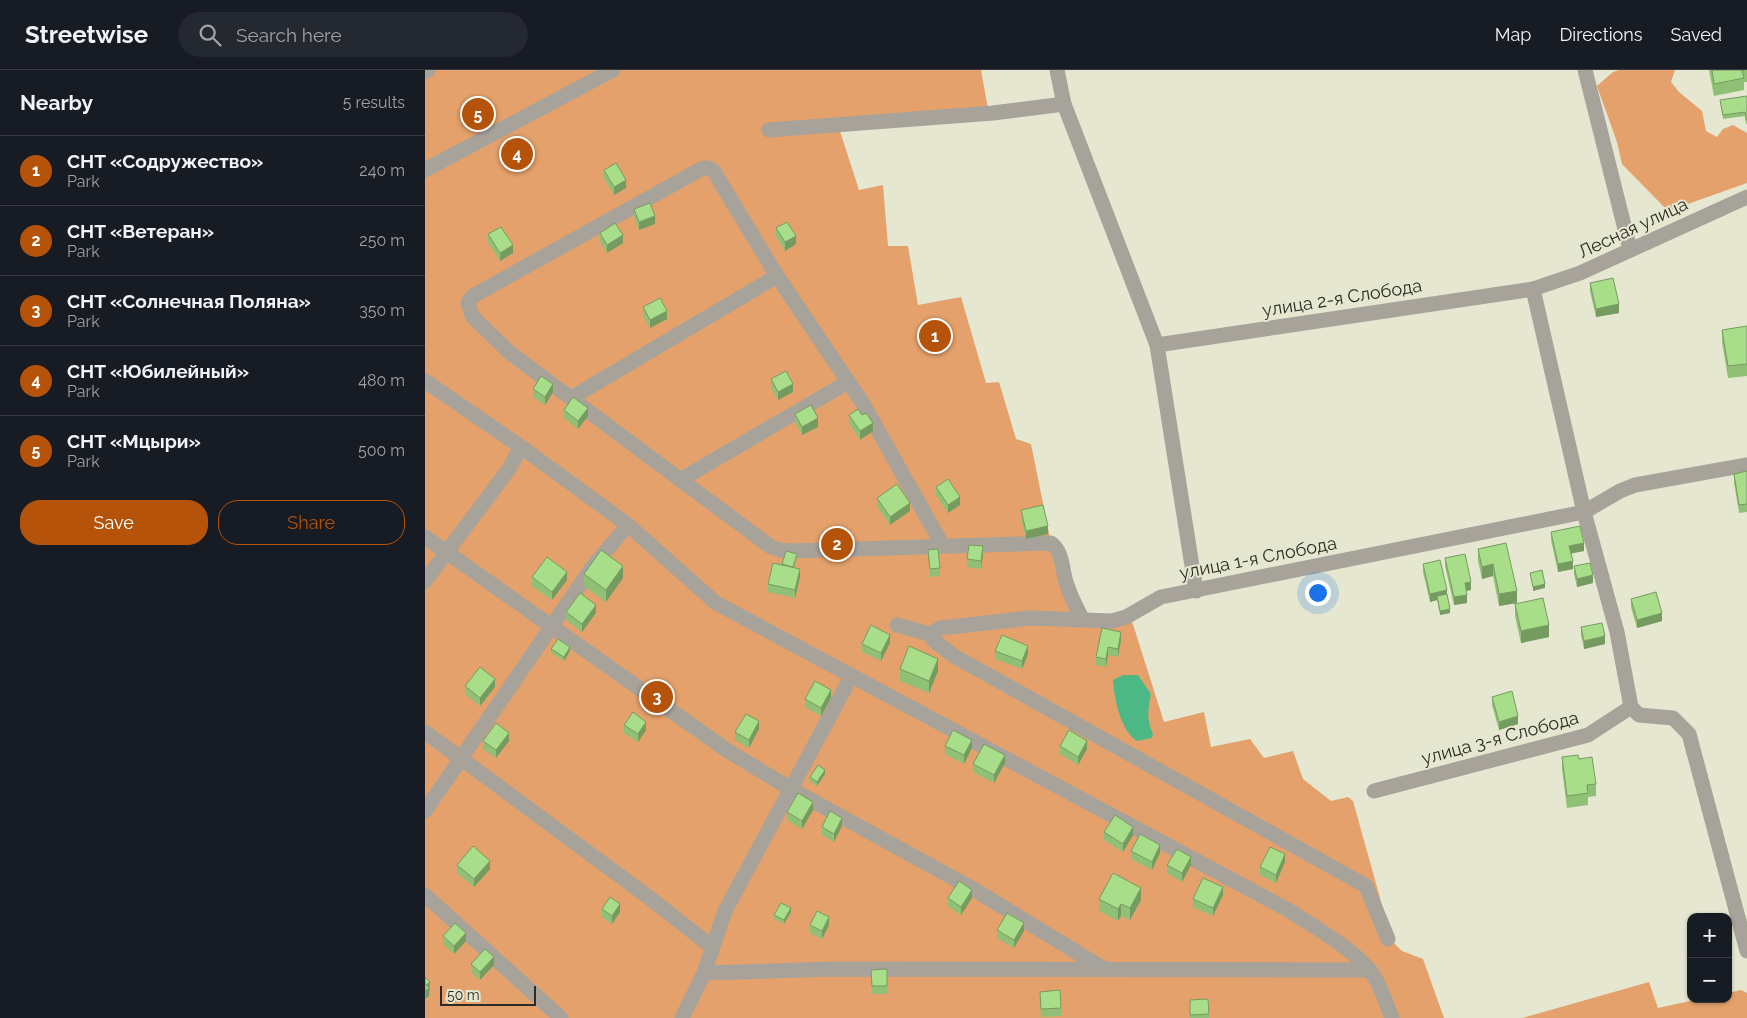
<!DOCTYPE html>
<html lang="en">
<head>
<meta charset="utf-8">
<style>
	body { margin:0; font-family:Raleway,sans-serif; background:#242831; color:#f1f3f6 }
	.controls { position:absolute; right:15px; bottom:15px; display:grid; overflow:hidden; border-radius:10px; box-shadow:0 1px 4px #0004 }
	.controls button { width:45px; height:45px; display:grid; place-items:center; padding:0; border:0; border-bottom:1px solid #363941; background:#171b24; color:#f1f3f6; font:25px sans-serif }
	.scale { position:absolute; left:15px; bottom:12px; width:96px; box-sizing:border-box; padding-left:5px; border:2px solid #2c2c24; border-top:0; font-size:14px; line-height:18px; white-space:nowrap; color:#2c2c24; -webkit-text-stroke:4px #e5e7d1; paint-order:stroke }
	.you { position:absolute; left:892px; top:522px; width:18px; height:18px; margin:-12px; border:4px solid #fff; border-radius:50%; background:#1a73e8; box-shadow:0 0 0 8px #1a73e833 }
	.badge { display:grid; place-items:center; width:32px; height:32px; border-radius:50%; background:#b45309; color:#fff; font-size:16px; font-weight:700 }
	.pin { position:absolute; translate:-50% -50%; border:2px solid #fff; box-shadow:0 1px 5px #0006 }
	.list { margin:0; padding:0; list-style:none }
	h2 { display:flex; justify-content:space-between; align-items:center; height:65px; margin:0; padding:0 20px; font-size:21px }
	h2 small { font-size:16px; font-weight:400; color:#9ea1a6 }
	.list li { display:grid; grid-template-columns:32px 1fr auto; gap:15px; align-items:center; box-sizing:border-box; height:70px; padding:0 20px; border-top:1px solid #363941 }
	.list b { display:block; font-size:19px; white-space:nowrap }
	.list p { margin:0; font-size:16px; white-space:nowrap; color:#9ea1a6 }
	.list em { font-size:16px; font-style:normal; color:#9ea1a6 }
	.actions { display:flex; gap:10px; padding:15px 20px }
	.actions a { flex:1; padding:11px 0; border:1px solid #b45309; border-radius:20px; text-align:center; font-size:18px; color:#b45309 }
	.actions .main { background:#b45309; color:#fff }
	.icon { flex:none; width:28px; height:28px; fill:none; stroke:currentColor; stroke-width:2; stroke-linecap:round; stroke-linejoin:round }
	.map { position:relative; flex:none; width:1322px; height:948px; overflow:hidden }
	header { display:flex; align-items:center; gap:30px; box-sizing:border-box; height:70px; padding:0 25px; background:#171b24; border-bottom:1px solid #363941 }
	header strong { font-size:24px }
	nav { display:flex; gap:28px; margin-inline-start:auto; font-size:18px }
	.search { width:350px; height:45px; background:#242831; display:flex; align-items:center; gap:12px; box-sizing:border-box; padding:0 18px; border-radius:28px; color:#9ea1a6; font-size:19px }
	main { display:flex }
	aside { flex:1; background:#171b24 }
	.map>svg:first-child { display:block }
</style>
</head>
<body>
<header>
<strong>Streetwise</strong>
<div class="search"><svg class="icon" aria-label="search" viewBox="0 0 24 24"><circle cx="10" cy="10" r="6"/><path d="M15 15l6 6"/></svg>Search here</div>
<nav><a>Map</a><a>Directions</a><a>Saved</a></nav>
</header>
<main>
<aside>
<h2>Nearby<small>5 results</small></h2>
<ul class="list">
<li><span class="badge">1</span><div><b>СНТ «Содружество»</b><p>Park</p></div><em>240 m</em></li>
<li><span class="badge">2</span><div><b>СНТ «Ветеран»</b><p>Park</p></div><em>250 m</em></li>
<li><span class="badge">3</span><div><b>СНТ «Солнечная Поляна»</b><p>Park</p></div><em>350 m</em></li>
<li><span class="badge">4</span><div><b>СНТ «Юбилейный»</b><p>Park</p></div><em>480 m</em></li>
<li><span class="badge">5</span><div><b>СНТ «Мцыри»</b><p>Park</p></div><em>500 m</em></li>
</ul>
<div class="actions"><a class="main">Save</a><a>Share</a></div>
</aside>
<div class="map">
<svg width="1322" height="948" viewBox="0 0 1322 948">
	<rect width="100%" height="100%" fill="#e5e7d1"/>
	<g fill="#e4a16b">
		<path d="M0,0H556L564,44L413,55L434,120L458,115L463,176H483L493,235L536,227L561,313L574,312L591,369L606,374L626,473L657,548L705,545L739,652L779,642L786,677L825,669L839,688L868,681L878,709L906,731L923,727L928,731L967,871L977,881L998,889L1019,948H0Z"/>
		<path d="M1194,0H1250L1246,12L1254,22L1277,41L1281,61L1292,67L1298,59L1308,55L1322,63V113L1243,141L1197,94L1192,72L1172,16L1188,2Z"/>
		<path d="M1224,912L1233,938L1274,929H1303V923L1316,920L1322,923V948H1097Z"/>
	</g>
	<path fill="#4bb885" d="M698,605H713L726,624C723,638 721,650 728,664L727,668L712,671C696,661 689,629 688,610Z"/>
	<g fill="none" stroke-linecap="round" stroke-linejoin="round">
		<g stroke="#a7a39b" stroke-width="15">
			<path d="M632,0L639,34L732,275L771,521"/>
			<path d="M1160,0L1205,179"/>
			<path d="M0,2L3,0"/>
			<path d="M344,60L568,43L639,34"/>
			<path d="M0,100L188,0"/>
			<path d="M1108,219L1159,442L1192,562L1206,637L1214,645L1248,648L1264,664L1322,881"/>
			<path d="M732,275L1108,219L1155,203L1322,127"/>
			<path d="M0,311L99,379L94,380L84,399L0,511"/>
			<path d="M146,328L352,206"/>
			<path d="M99,379L203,455L291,533L865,841C889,857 929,879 946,902C956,915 961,933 967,948"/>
			<path d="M255,410L423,312"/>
			<path d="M0,467L303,681L366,719L550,820L679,899"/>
			<path d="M518,476L437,332L352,206L288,100L282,98L276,99L48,226L43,232L47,246L85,283L346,477L355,480L367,481L626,473C638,482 637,499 641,512C645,525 651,537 657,548"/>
			<path d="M472,555L508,565"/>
			<path d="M0,662L222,826L287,877"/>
			<path d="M949,721L1163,665L1206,637"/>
			<path d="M0,741L168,496L203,455"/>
			<path d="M0,825L136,948"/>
			<path d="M963,869L941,816L529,586L508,570L510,561L516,558L605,548L687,551L701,547L736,527L1159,442L1195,421L1210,415L1322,395"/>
			<path d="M279,903L409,899L945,900"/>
			<path d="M257,948L279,903L300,841L426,607"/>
		</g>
	</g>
	<g fill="#90bf76">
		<path d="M1284,0H1322V12H1319V20L1289,26Z"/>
		<path d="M1322,26V54H1321L1320,46L1298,49L1295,30Z"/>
		<path d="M179,100L201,118L189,125L179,108Z"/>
		<path d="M209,139L230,154L214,160L209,147Z"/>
		<path d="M351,158L371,174L360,181L351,166Z"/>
		<path d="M175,163L198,173L182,183L175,171Z"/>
		<path d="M63,164L88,183L75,191L63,172Z"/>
		<path d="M1165,213L1194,243L1171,247L1165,221Z"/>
		<path d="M218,237L242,249L225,258L218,245Z"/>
		<path d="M1322,256V306L1303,308L1297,272V260Z"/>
		<path d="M346,309L368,322L353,330L346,317Z"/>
		<path d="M108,319L128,322L120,335L108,327Z"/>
		<path d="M139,340L163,346L153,359L139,348Z"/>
		<path d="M370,344L393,357L377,365L370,352Z"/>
		<path d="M424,345L448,361L435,370L424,353Z"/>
		<path d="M1322,401V442L1314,443L1309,412V404Z"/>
		<path d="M511,417L535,435L523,443L511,425Z"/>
		<path d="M452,428L485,441L465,455L452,436Z"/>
		<path d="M596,440L623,464L601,469L596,448Z"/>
		<path d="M1126,462L1159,481L1146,483L1148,499L1133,502L1126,470Z"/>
		<path d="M1081,473L1092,533L1074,536L1068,506L1057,509L1053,491V479Z"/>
		<path d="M503,480L515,498V506L505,507Z"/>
		<path d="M558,484L556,499L542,497V489Z"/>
		<path d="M372,488L369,498L375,507L370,528L343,522V514L357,495Z"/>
		<path d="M1020,488L1046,520L1041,521L1042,533L1029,535L1020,496Z"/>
		<path d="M998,494L1022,524L1025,543L1015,545L1012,530L1005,532L998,502Z"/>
		<path d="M1149,496L1168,513L1152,517L1149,504Z"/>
		<path d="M159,504L198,508L181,532L159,516Z"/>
		<path d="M107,507L142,510L127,530L107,516Z"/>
		<path d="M1206,529L1237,551L1212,558L1206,537Z"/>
		<path d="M1090,534L1124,567L1096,573L1090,546Z"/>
		<path d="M141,542L171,543L157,562L141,550Z"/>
		<path d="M1156,557L1180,574L1159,579L1156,565Z"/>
		<path d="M677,558L696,570L693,587L683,585L681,597L671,595V587Z"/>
		<path d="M465,573L456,591L437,582V574Z"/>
		<path d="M126,579L145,581L139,591L126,583Z"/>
		<path d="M570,581L603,584L597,599L570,589Z"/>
		<path d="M475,599L513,601L504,623L475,611Z"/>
		<path d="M40,616L70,617L55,636L40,624Z"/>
		<path d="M1067,627L1093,654L1074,660L1067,635Z"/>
		<path d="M406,628L396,646L380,637V629Z"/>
		<path d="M199,655L221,660L213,672L199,663Z"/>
		<path d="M334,659L324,678L310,670V662Z"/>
		<path d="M58,671H84L71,688L58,679Z"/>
		<path d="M520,676L547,678L539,694L520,684Z"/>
		<path d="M635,676L662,679L653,695L635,684Z"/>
		<path d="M1137,687L1154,689L1171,714V726L1163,727V735L1142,738L1137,699Z"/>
		<path d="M580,693L569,713L548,702V694Z"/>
		<path d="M400,704L392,716L385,711V707Z"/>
		<path d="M388,740L377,759L362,750V742Z"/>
		<path d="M417,756L409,772L397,765V757Z"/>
		<path d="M679,762L708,765L698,782L679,770Z"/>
		<path d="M706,781L735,783L727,800L706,789Z"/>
		<path d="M860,792L851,813L835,805V797Z"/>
		<path d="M32,795L65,799L49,817L32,803Z"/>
		<path d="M742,795H766L757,812L742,803Z"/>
		<path d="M798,825L788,846L768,837V829Z"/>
		<path d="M523,828H547L536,845L523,836Z"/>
		<path d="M674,829L716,830L705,850L696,846L693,851L674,841Z"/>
		<path d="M177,839L195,842L187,854L177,847Z"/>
		<path d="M366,842L359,854L349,849V845Z"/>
		<path d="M385,855H404L397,869L385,863Z"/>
		<path d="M572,860L599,861L589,878L572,868Z"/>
		<path d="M18,866L41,871L29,884L18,874Z"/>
		<path d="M46,894L69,895L55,910L46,902Z"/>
		<path d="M462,899V924H447L446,900Z"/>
		<path d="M615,922L636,938V946L616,947Z"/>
		<path d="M765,930L784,944V948H765Z"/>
	</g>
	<g fill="#769b60">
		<path d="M201,110V118L189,125V117Z"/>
		<path d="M230,146V154L214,160V152Z"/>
		<path d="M198,165V173L182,183V175Z"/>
		<path d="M371,166V174L360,181V172Z"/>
		<path d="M88,175V183L75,191V183Z"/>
		<path d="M1194,234V243L1171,247V239Z"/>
		<path d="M242,241V249L225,258V250Z"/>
		<path d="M128,314V322L120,335V327Z"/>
		<path d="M368,314V322L353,330V322Z"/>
		<path d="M163,338V346L153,359V351Z"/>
		<path d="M393,348V357L377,365V357Z"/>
		<path d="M448,353V361L435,370V361Z"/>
		<path d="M535,427V435L523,443V435Z"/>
		<path d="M485,433V441L465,455V447Z"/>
		<path d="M623,456V464L601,469V461Z"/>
		<path d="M1159,473V481L1144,484V476Z"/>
		<path d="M558,476V484L556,499V491Z"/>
		<path d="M1148,491V499L1133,502V494Z"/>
		<path d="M1068,494V506L1057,509V497Z"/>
		<path d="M198,496V508L181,532V520Z"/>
		<path d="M375,499V507L370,528V520Z"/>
		<path d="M142,502V510L127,530V522Z"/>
		<path d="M1168,505V513L1152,517V509Z"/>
		<path d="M1046,512V520L1040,521V513Z"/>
		<path d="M1120,514V518L1108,521V517Z"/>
		<path d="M1022,520V528L1012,526V530L1005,532V524Z"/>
		<path d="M1092,521V533L1074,536V524Z"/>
		<path d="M1042,525V533L1029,535V527Z"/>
		<path d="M171,535V543L157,562V554Z"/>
		<path d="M1025,539V543L1015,545V541Z"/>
		<path d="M1237,543V551L1212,558V550Z"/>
		<path d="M1124,555V567L1096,573V561Z"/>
		<path d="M696,562V570L693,587V579Z"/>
		<path d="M465,565V573L456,591V583Z"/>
		<path d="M1180,566V574L1159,579V571Z"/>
		<path d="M603,576V584L597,599V591Z"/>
		<path d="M145,577V581L139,591V587Z"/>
		<path d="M683,577V585L681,597V589Z"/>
		<path d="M513,589V601L504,623V611Z"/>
		<path d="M70,609V617L55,636V628Z"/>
		<path d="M406,620V628L396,646V638Z"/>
		<path d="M1093,646V654L1074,660V652Z"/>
		<path d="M334,651V659L324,678V670Z"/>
		<path d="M221,652V660L213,672V664Z"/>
		<path d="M84,663V671L71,688V680Z"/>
		<path d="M547,670V678L539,694V685Z"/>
		<path d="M662,671V679L653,695V687Z"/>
		<path d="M580,685V693L569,713V705Z"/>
		<path d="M400,700V704L392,716V712Z"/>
		<path d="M388,732V740L377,759V751Z"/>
		<path d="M417,748V756L409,772V764Z"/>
		<path d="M708,757V765L698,782V774Z"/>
		<path d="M735,775V783L727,800V792Z"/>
		<path d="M860,784V792L851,813V805Z"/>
		<path d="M766,787V795L757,812V803Z"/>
		<path d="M65,791V799L49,817V809Z"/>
		<path d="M798,817V825L788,846V838Z"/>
		<path d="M716,818V830L705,850V838Z"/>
		<path d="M547,820V828L536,845V837Z"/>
		<path d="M195,834V842L187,854V846Z"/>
		<path d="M696,834V846L693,851V839Z"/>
		<path d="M366,838V842L359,854V850Z"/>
		<path d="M404,847V855L397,869V861Z"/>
		<path d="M599,853V861L589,878V870Z"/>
		<path d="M41,863V871L29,884V876Z"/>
		<path d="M69,887V895L55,910V902Z"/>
		<path d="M5,912L4,926L0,929L1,915Z"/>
	</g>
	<g fill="#a8de89" stroke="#769b60">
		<path d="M1287,0H1320L1317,1L1319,8L1289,14Z"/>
		<path d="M1322,26V50H1321L1320,42L1298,45L1295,30Z"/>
		<path d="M191,93L201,110L189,117L179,100Z"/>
		<path d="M225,133L230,146L214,152L209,139Z"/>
		<path d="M362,152L371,166L360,172L351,158Z"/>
		<path d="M190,153L198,165L182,175L175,163Z"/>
		<path d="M76,157L88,175L75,183L63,164Z"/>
		<path d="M1188,208L1194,234L1171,239L1165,213Z"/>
		<path d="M235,228L242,241L225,250L218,237Z"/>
		<path d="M1322,256V294L1303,296L1297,260Z"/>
		<path d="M361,301L368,314L353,322L346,309Z"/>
		<path d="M116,306L128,314L120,327L108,319Z"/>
		<path d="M148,327L163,338L153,351L139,340Z"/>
		<path d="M386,335L393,348L377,357L370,344Z"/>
		<path d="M433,339L437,345L441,343L448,353L435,361L424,345Z"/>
		<path d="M1322,401V434L1314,435L1309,404Z"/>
		<path d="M523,409L535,427L523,435L511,417Z"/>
		<path d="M472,414L485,433L465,447L452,428Z"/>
		<path d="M618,435L623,456L601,461L596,440Z"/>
		<path d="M1155,456L1159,473L1144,476L1148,491L1133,494L1126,462Z"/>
		<path d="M1081,473L1092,521L1074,524L1068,494L1057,497L1053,479Z"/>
		<path d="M544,475L558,476L556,491L542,489Z"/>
		<path d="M513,479L515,498L505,499L503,480Z"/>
		<path d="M176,480L198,496L181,520L159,504Z"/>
		<path d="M361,481L372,484L368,497L357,494Z"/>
		<path d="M1040,484L1046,512L1040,513L1042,525L1029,527L1020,488Z"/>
		<path d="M122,487L142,502L127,522L107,507Z"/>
		<path d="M1015,490L1022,520L1005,524L998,494Z"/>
		<path d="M348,493L375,499L370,520L343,514Z"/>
		<path d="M1165,493L1168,505L1152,509L1149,496Z"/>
		<path d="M1117,500L1120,514L1108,517L1105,503Z"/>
		<path d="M1231,522L1237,543L1212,550L1206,529Z"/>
		<path d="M155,523L171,535L157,554L141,542Z"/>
		<path d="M1022,524L1025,539L1015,541L1012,526Z"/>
		<path d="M1118,528L1124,555L1096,561L1090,534Z"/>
		<path d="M1177,553L1180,566L1159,571L1156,557Z"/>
		<path d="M446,555L465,565L456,583L437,574Z"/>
		<path d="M677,558L696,562L693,579L683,577L681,589L671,587Z"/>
		<path d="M577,565L603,576L597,591L570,581Z"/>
		<path d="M133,569L145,577L139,587L126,579Z"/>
		<path d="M484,576L513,589L504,611L475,599Z"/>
		<path d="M55,597L70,609L55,628L40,616Z"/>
		<path d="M390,611L406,620L396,638L380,629Z"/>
		<path d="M1087,621L1093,646L1074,652L1067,627Z"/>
		<path d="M208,642L221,652L213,664L199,655Z"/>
		<path d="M321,644L334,651L324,670L310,662Z"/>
		<path d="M71,653L84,663L71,680L58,671Z"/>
		<path d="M528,660L547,670L539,685L520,676Z"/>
		<path d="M644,660L662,671L653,687L635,676Z"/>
		<path d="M559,674L580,685L569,705L548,694Z"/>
		<path d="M1153,685L1154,689L1167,687L1171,714L1162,715L1163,723L1142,726L1137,687Z"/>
		<path d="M393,695L400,700L392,712L385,707Z"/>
		<path d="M373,723L388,732L377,751L362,742Z"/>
		<path d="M405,741L417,748L409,764L397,757Z"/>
		<path d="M690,745L708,757L698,774L679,762Z"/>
		<path d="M715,764L735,775L727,792L706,781Z"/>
		<path d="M48,776L65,791L49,809L32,795Z"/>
		<path d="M845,777L860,784L851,805L835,797Z"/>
		<path d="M752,779L766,787L757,803L742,795Z"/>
		<path d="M688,803L716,818L705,838L696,834L693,839L674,829Z"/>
		<path d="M778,808L798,817L788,838L768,829Z"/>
		<path d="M534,811L547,820L536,837L523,828Z"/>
		<path d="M185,827L195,834L187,846L177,839Z"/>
		<path d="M356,833L366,838L359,850L349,845Z"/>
		<path d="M392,841L404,847L397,861L385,855Z"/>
		<path d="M582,843L599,853L589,870L572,860Z"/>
		<path d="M30,853L41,863L29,876L18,866Z"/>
		<path d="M60,879L69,887L55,902L46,894Z"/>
		<path d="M462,899V916H447L446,900Z"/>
		<path d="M0,907L5,912L1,915L4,918L0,921Z"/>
		<path d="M635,920L636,938L616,939L615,922Z"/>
		<path d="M783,929L784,944L765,945V930Z"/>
	</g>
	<g text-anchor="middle" stroke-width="4" stroke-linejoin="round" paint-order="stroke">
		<g font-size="18" fill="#2c2c24" stroke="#e5e7d1">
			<text transform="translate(1208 158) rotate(-25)" y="6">Лесная улица</text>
			<text transform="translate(917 228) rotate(-9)" y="6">улица 2-я Слобода</text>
			<text transform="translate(833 488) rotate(-11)" y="6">улица 1-я Слобода</text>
			<text transform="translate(1075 668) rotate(-15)" y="6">улица 3-я Слобода</text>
		</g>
	</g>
</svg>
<div class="controls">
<button>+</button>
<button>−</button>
</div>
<div class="scale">50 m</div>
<div class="you"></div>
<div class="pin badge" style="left:510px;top:266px">1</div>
<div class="pin badge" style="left:412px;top:474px">2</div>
<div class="pin badge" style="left:232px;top:627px">3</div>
<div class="pin badge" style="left:92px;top:84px">4</div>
<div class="pin badge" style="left:53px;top:44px">5</div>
</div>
</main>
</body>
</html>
